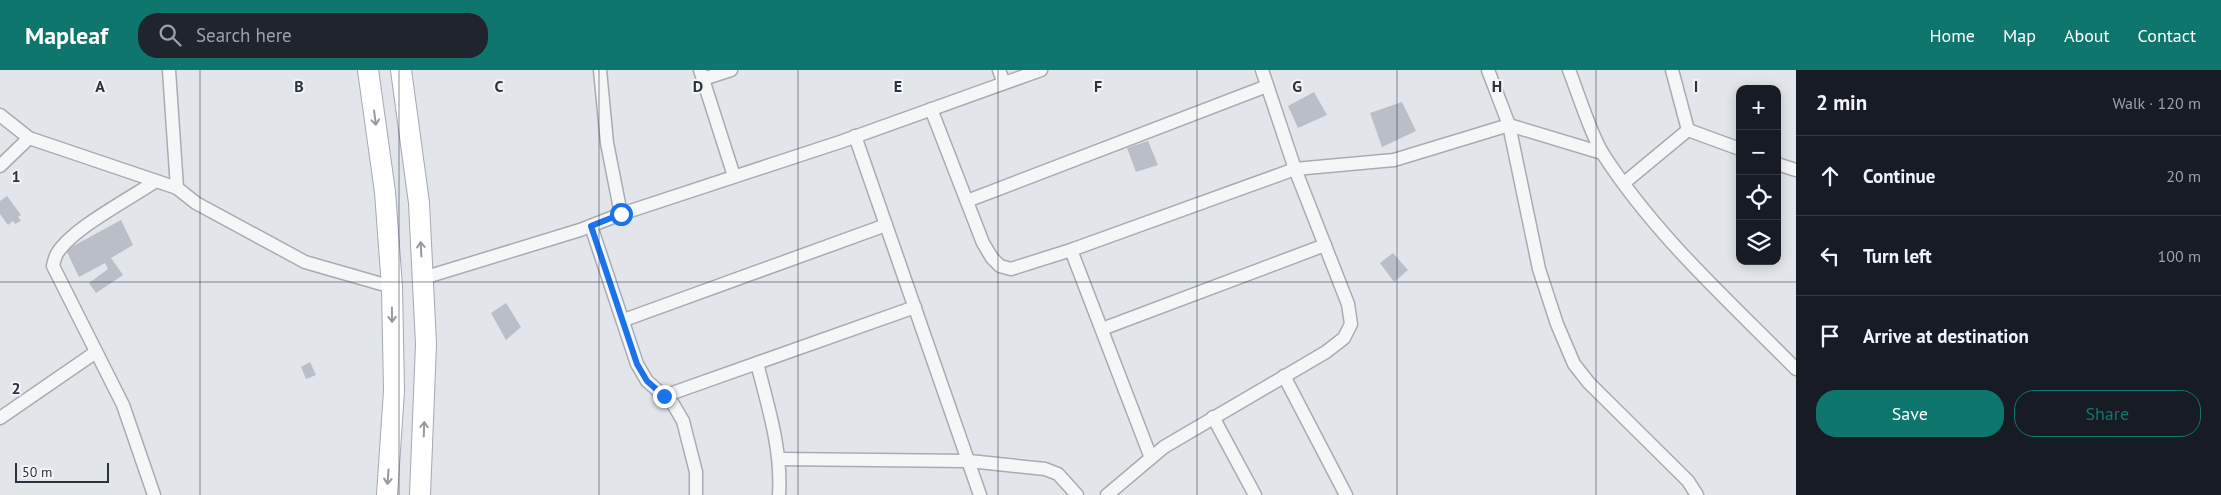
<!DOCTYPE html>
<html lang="en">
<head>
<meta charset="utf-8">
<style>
	body { margin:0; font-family:"PT Sans",sans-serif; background:#20242c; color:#f1f3f6 }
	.controls { position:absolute; right:15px; top:15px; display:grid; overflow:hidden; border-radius:10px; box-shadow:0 2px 12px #0003 }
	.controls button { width:45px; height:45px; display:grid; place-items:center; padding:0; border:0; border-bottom:1px solid #363941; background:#171b24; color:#f1f3f6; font:25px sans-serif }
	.scale { position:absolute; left:15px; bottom:12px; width:94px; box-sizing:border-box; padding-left:5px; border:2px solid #2b3341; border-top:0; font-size:14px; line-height:18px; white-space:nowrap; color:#2b3341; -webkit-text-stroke:4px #f2f4f7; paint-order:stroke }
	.stop { position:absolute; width:15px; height:15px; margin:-11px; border:4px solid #1a73e8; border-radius:50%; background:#fff }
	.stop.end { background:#1a73e8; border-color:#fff; box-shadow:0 1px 5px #0008 }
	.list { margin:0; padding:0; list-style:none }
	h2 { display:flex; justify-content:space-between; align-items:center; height:65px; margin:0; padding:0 20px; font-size:21px }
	h2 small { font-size:16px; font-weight:400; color:#9ea1a6 }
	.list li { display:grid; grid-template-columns:32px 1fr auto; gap:15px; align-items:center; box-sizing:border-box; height:80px; padding:0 20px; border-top:1px solid #363941 }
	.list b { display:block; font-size:19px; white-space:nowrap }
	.list em { font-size:16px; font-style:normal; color:#9ea1a6 }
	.actions { display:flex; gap:10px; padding:15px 20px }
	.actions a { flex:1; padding:11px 0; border:1px solid #0f766e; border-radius:20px; text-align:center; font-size:18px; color:#0f766e }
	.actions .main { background:#0f766e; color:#fff }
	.icon { flex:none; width:28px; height:28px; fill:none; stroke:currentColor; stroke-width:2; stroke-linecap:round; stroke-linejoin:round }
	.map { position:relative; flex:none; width:1796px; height:425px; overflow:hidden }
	header { display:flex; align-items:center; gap:30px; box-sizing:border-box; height:70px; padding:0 25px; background:#0f766e; color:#fff }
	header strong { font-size:24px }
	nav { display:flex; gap:28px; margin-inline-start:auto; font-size:18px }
	.search { width:350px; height:45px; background:#20242c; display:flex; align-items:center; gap:12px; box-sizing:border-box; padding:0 18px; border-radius:20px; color:#9ea1a6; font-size:19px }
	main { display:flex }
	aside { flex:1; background:#171b24 }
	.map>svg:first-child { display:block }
</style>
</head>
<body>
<header>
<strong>Mapleaf</strong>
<div class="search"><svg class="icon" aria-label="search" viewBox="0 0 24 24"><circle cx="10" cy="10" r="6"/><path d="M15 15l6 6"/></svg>Search here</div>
<nav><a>Home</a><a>Map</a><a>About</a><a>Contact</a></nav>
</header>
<main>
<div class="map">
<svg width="1796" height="425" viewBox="0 0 1796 425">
	<rect width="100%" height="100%" fill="#e2e5ea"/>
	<g fill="#b9bec7">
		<path d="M1314,22L1327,45L1298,58L1288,36Z"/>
		<path d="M1402,32L1416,61L1382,77L1370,43Z"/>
		<path d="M1148,71L1158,95L1136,102L1127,78Z"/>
		<path d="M7,126L21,145L18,147L21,151L15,154L13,151L8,155L0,144V131Z"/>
		<path d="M121,150L133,175L111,188L123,205L96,223L89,213L108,199L105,193L79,207L66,180Z"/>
		<path d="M1393,183L1408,200L1394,212L1380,193Z"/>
		<path d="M506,233L521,257L506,270L491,243Z"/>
		<path d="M310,292L316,305L306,309L301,297Z"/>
	</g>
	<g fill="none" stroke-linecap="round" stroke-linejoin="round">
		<g stroke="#a7acb4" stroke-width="15">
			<g id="street">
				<path d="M169,0L177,118L196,133L305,192L392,217"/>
				<path d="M600,0L607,73L621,144"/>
				<path d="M700,0L734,106"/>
				<path d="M999,0L1004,13"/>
				<path d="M1488,0L1509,55L1539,199L1557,254L1574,294L1589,313L1688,411L1697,425"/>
				<path d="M1569,0C1578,23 1591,65 1603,84C1656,166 1728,230 1796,299"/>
				<path d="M1672,0L1688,60"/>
				<path d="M703,9L731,0"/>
				<path d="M931,39L983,173L992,188L1000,196L1011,199L1071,180L1295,99L1394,90L1509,55L1602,83"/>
				<path d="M0,45L29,68L177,118"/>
				<path d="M1688,60L1740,79"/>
				<path d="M855,66L980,425"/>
				<path d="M1777,94L1796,100"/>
				<path d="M0,96L29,68"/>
				<path d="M1624,113L1688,60"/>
				<path d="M967,131L1267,16"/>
				<path d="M591,156L637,294L647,311L673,334L683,351L696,402V425"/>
				<path d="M1071,180L1151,388"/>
				<path d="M423,208L580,160L621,144L843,71L1041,0"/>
				<path d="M624,250L886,155"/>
				<path d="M1102,259L1325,175"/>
				<path d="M757,293C768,337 782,379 779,425"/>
				<path d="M1284,306L1346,425"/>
				<path d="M664,326L915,237"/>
				<path d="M1213,347L1255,425"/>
				<path d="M0,348L96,282"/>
				<path d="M779,389L969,391L1045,399L1058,404L1077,425"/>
				<path d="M154,425L123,335L53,196C54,191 55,186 58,182C75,157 129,129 156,111"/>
				<path d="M1107,425L1164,377L1326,282L1344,268L1351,254L1348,234L1295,99L1262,0"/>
			</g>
		</g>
		<g stroke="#a2a9b5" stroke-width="22">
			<g id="primary">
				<path d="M368,0L385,122L392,217L394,321L387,425"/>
				<path d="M401,0L419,133L426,274L420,425"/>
			</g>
		</g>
		<use href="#street" stroke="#f5f6f8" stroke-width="12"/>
		<use href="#primary" stroke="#fff" stroke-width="20"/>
	</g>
	<defs><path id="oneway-shaft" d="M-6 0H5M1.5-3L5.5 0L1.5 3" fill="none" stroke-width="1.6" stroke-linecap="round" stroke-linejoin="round" transform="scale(1.25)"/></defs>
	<g stroke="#9599a0">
		<use href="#oneway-shaft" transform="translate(375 48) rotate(83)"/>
		<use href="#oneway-shaft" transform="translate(421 179) rotate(-93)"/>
		<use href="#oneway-shaft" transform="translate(392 245) rotate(89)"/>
		<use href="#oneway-shaft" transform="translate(424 359) rotate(-88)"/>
		<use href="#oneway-shaft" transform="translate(388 407) rotate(94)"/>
	</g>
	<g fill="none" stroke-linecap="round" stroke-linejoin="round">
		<path stroke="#1a73e8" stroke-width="6" d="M621,144L591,156L637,294L647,311L664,326"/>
	</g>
	<path fill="none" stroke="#2b3341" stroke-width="1" stroke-opacity="0.55" d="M200,0V425M399,0V425M599,0V425M798,0V425M998,0V425M1197,0V425M1397,0V425M1596,0V425M0,212H1796"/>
	<g font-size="16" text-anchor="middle" font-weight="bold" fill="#2b3341" stroke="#f2f4f7" stroke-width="4" stroke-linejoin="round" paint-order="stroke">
		<text x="100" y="22">A</text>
		<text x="299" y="22">B</text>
		<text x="499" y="22">C</text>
		<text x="698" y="22">D</text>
		<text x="898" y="22">E</text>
		<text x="1098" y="22">F</text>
		<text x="1297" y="22">G</text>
		<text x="1497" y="22">H</text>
		<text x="1696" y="22">I</text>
		<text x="16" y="112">1</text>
		<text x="16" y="324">2</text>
	</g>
</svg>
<div class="controls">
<button>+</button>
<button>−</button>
<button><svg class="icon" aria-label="locate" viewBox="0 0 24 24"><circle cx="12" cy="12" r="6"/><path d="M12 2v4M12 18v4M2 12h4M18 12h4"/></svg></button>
<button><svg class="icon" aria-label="layers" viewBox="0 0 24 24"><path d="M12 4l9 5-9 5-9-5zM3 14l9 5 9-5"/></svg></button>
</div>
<div class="scale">50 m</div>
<div class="stop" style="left:621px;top:144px"></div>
<div class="stop end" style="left:664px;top:326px"></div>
</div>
<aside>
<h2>2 min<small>Walk · 120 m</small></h2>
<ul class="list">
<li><svg class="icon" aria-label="ahead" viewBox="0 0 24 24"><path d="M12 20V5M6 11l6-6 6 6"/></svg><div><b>Continue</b></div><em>20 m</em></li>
<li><svg class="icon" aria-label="left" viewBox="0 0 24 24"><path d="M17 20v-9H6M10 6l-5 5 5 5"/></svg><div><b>Turn left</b></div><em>100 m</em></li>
<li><svg class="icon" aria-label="arrive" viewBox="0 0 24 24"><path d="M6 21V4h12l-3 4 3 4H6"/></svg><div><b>Arrive at destination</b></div></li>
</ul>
<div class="actions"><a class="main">Save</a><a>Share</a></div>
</aside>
</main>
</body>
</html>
